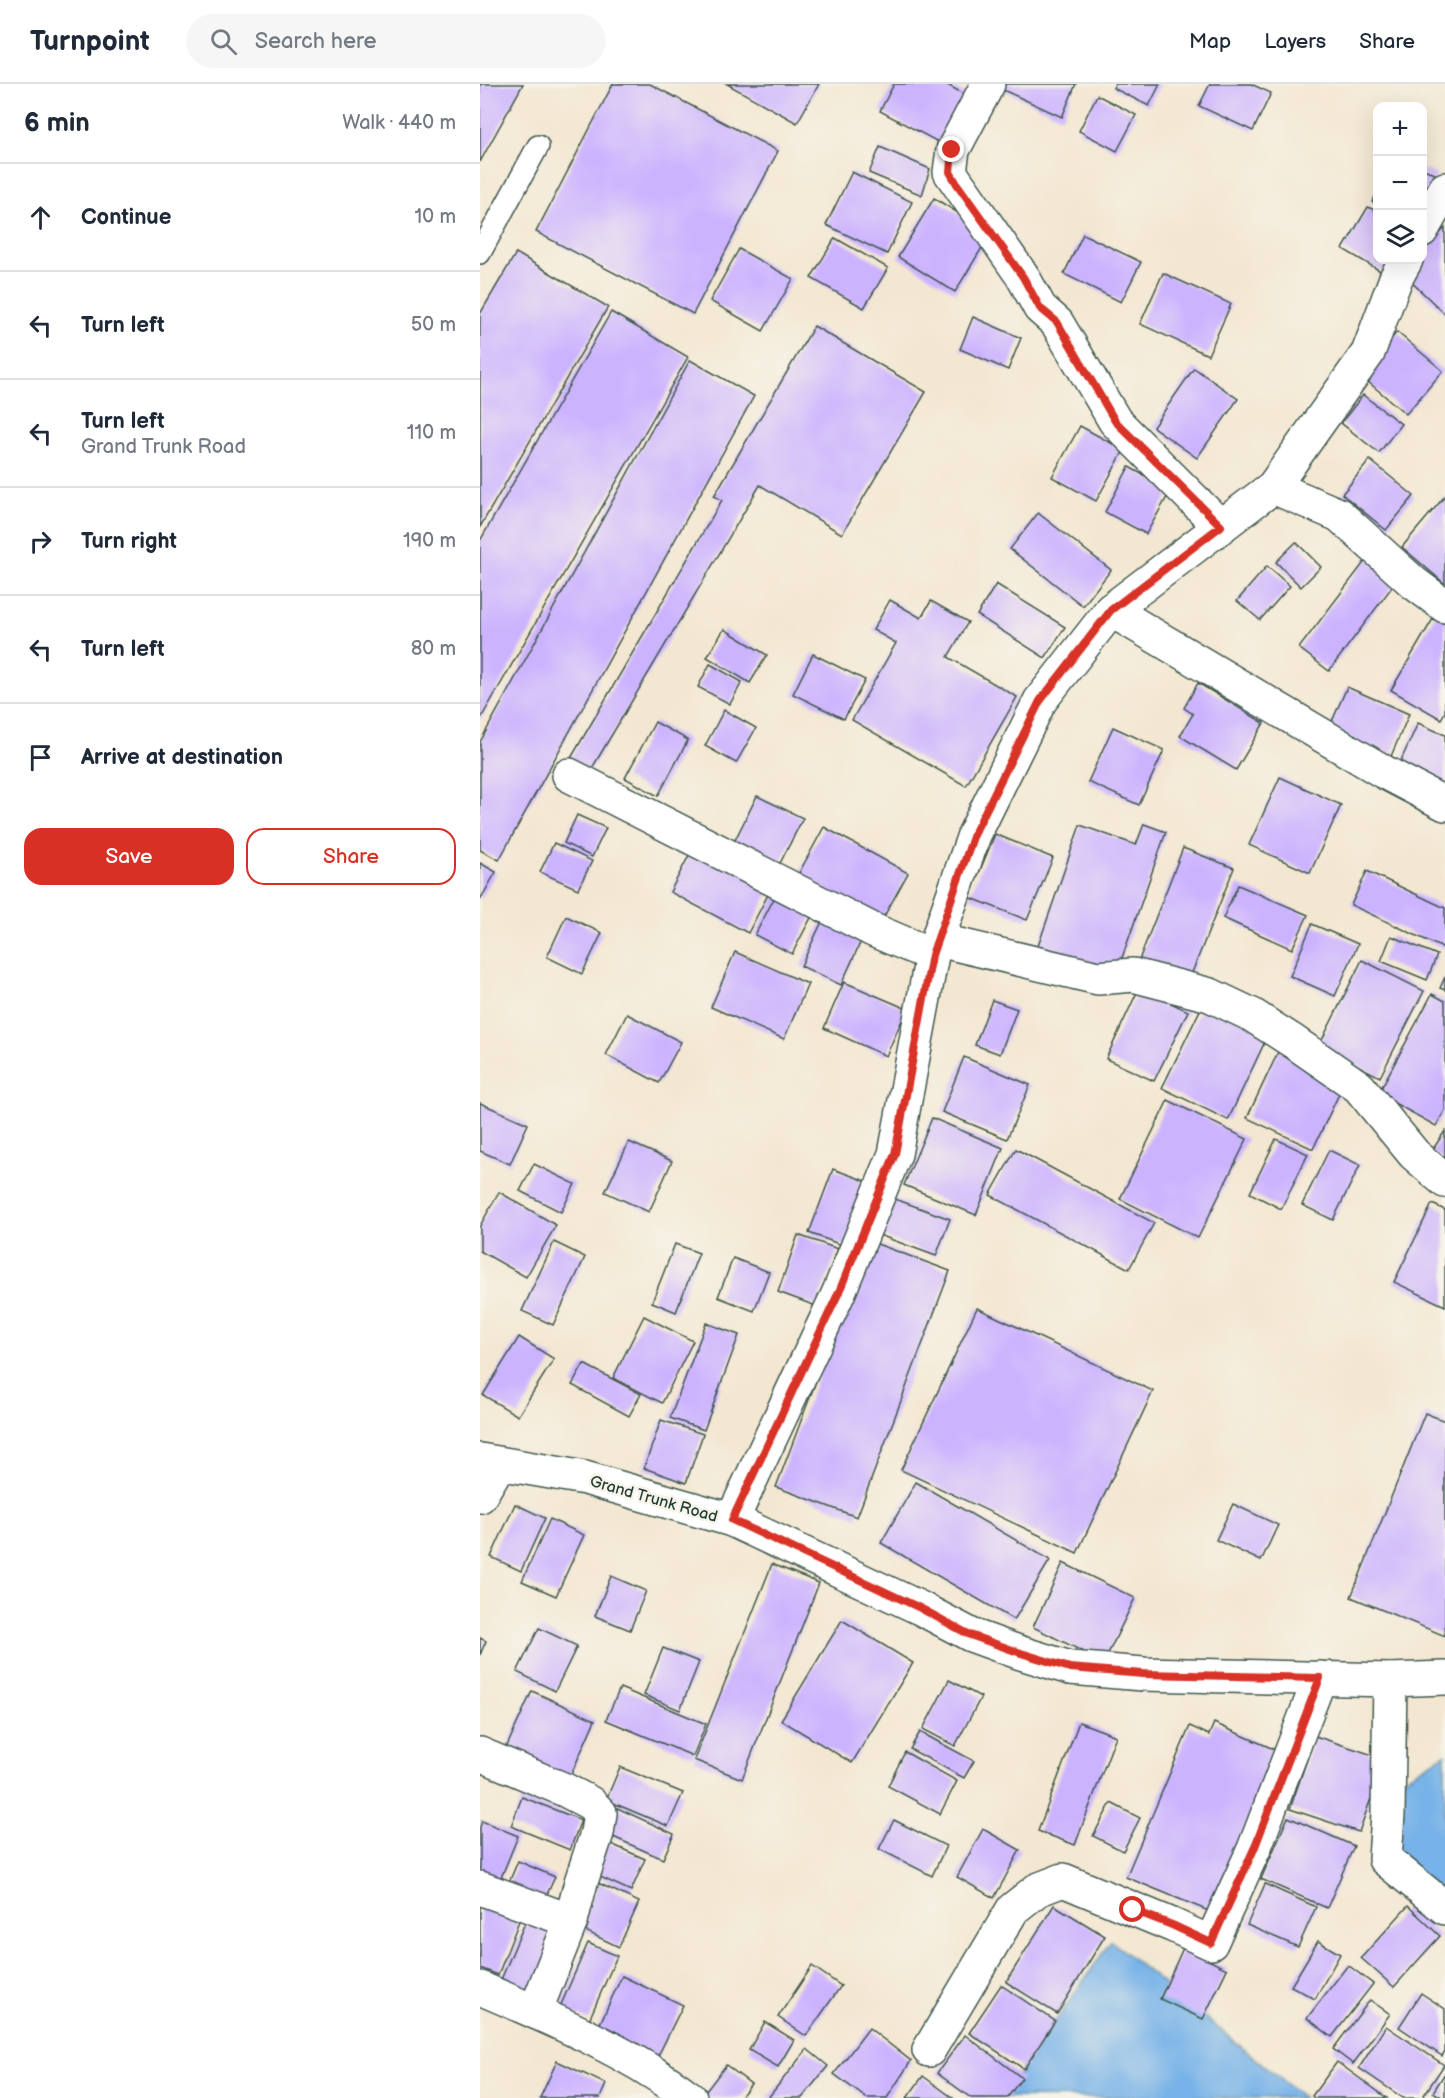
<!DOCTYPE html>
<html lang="en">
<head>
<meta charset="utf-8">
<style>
	body { margin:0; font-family:"Balsamiq Sans",sans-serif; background:#f6f6f7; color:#1f2937 }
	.controls { position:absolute; right:18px; top:18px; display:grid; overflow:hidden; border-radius:12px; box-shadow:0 6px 24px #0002 }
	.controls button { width:54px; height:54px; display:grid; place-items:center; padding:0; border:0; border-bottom:2px solid #e0e1e3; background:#fff; color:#1f2937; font:30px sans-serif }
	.stop { position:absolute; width:18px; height:18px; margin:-14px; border:4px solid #d93025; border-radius:50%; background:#fff }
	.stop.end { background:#d93025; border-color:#fff; box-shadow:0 2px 6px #0008 }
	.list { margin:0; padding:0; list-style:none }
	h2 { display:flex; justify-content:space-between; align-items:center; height:78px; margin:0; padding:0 24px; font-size:26px }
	h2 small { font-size:20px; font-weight:400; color:#747a83 }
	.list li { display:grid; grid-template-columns:39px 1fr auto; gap:18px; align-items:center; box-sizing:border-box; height:108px; padding:0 24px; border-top:2px solid #e0e1e3 }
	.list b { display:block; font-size:22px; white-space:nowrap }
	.list p { margin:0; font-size:20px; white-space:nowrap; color:#747a83 }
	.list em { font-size:20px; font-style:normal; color:#747a83 }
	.actions { display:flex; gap:12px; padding:18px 24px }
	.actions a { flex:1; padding:14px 0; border:2px solid #d93025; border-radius:18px; text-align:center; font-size:21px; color:#d93025 }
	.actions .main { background:#d93025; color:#fff }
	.icon { flex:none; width:33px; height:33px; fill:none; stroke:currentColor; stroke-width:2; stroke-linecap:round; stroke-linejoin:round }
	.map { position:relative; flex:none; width:965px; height:2014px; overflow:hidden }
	header { display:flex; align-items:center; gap:36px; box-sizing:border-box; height:84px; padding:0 30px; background:#fff; border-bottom:2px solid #e0e1e3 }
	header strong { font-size:28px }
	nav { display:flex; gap:33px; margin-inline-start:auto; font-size:21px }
	.search { width:420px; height:54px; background:#f6f6f7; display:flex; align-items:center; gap:15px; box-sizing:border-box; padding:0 21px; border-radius:33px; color:#747a83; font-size:22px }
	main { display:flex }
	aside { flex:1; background:#fff }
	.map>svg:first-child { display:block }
</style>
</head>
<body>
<header>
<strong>Turnpoint</strong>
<div class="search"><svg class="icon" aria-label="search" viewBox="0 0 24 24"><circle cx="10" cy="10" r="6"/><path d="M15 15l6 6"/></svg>Search here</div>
<nav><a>Map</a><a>Layers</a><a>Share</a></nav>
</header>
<main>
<aside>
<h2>6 min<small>Walk · 440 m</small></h2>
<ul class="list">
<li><svg class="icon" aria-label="ahead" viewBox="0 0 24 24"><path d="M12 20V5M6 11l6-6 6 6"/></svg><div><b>Continue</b></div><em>10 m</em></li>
<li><svg class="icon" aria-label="left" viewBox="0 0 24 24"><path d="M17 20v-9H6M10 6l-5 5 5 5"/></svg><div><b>Turn left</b></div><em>50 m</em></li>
<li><svg class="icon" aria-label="left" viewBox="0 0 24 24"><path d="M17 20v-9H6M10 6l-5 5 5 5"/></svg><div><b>Turn left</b><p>Grand Trunk Road</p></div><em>110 m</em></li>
<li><svg class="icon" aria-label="right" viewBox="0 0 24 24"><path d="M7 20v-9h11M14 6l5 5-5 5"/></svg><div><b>Turn right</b></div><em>190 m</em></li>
<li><svg class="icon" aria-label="left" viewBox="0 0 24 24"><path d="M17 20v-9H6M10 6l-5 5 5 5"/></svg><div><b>Turn left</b></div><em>80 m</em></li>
<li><svg class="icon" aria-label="arrive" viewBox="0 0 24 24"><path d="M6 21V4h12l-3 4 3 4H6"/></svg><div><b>Arrive at destination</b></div></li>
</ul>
<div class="actions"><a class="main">Save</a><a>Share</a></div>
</aside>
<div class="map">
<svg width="965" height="2014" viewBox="0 0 965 2014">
	<rect width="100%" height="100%" fill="#f7f3e8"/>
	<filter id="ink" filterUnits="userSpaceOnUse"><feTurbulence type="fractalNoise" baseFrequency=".0167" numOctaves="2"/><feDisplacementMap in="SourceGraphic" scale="12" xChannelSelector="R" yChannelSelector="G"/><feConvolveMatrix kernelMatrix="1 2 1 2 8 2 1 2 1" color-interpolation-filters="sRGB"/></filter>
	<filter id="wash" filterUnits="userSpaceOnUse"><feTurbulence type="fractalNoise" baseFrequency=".008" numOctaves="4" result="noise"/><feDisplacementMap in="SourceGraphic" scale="24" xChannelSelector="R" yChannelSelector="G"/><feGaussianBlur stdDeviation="1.35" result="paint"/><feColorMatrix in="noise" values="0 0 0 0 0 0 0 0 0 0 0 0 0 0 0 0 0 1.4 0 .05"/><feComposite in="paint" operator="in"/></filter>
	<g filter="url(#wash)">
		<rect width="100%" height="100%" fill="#f3e7d1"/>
		<g fill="#77b2e8" stroke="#4b788e" stroke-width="1.5">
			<path d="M965,1670V1813L894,1764L904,1706Z"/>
			<path d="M631,1857L824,2014L523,2013Z"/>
		</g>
		<g id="blocks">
			<g fill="#ccb3ff">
				<path d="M0,0H43L0,78Z"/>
				<path d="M133,0H170L298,67L213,230L56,148Z"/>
				<path d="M247,0H339L317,39Z"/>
				<path d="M414,0H466L489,13L473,66L400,27Z"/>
				<path d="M523,0H596L582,33L521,5Z"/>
				<path d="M635,0H680L669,22L633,4Z"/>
				<path d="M730,0H771L791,9L773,47L719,22Z"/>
				<path d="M617,11L656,31L637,67L599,47Z"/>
				<path d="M400,63L450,85L442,111L389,89Z"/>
				<path d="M942,84L957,91L942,117Z"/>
				<path d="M372,88L432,118L407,170L346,141Z"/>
				<path d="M898,108V121L892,118Z"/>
				<path d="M454,114L511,149L475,208L418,173Z"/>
				<path d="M888,123L898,128V176H923L912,194L863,165Z"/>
				<path d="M965,144V230L922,189L935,176H942V168Z"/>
				<path d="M603,150L661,178L641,218L584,190Z"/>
				<path d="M355,154L408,184L384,224L331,194Z"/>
				<path d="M259,165L313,195L283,247L230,217Z"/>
				<path d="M36,169L128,223L0,443V230Z"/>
				<path d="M683,189L751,220L728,271L660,240Z"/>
				<path d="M131,228L208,273L0,636V457Z"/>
				<path d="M493,233L541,254L528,286L480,265Z"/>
				<path d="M334,242L446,308L362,450L280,401L111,686H84L242,416L234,412Z"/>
				<path d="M917,248L963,287L926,330L880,291Z"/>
				<path d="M210,276L274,312L19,776L0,766V658Z"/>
				<path d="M714,284L758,315L717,374L673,343Z"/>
				<path d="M883,311L921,340L899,369L861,339Z"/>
				<path d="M600,342L644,366L616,417L572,393Z"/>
				<path d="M890,376L934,412L906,446L862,410Z"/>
				<path d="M649,383L691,406L666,450L625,428Z"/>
				<path d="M965,412V500L922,463Z"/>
				<path d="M558,429L631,486L603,522L530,465Z"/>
				<path d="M816,458L841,483L821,503L796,478Z"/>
				<path d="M889,472L918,495L849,587L819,564Z"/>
				<path d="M787,482L810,502L780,536L757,517Z"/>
				<path d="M516,500L585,543L565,574L497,531Z"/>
				<path d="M410,516L441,534L451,517L488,538L468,573L537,613L486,702L372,636L416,559L393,546Z"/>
				<path d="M957,528L965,533V628L961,635L911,606Z"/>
				<path d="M244,545L287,571L270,599L227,573Z"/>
				<path d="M333,570L385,596L364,635L313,610Z"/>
				<path d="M230,580L262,598L250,620L218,603Z"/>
				<path d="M718,599L784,639L756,686L700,652L713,630L704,624Z"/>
				<path d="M867,603L929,630L909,677L850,642Z"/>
				<path d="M244,626L276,644L256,679L225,662Z"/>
				<path d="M175,638L208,656L178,712L145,694Z"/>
				<path d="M938,639L965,651V704L918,683Z"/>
				<path d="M633,643L684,666L659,721L608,698Z"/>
				<path d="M800,693L861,721L830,789L769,761Z"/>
				<path d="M277,712L323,734L294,791L249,768Z"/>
				<path d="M97,731L126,744L112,773L84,759Z"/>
				<path d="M664,740L686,748L636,891L557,865L600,741L656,761Z"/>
				<path d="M344,743L428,789L397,845L313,800Z"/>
				<path d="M515,750L573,774L547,836L489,813Z"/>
				<path d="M216,758L294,799L268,849L190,808Z"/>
				<path d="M74,759L112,777L98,805L60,788Z"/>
				<path d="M703,764L754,784L707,901L657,881Z"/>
				<path d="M0,779L16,788L0,816Z"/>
				<path d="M887,787L965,824V865L871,821Z"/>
				<path d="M758,801L828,831L812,865L743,834Z"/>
				<path d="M300,803L337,822L312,870L275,851Z"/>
				<path d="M347,827L386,846L361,901L321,882Z"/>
				<path d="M86,832L122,849L102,890L67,873Z"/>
				<path d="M832,840L878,860L855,912L810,892Z"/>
				<path d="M911,852L957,871L947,896L901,877Z"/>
				<path d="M255,868L328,900L304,955L231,923Z"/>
				<path d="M882,876L944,907L900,993L839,962Z"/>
				<path d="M965,893V906L960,904Z"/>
				<path d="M364,898L427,925L406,972L344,944Z"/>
				<path d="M659,904L708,927L674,997L626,975Z"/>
				<path d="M952,910L965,917V1026L956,1042L898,1010Z"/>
				<path d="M512,916L537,925L520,970L495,961Z"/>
				<path d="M724,918L789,949L748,1036L682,1004Z"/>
				<path d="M147,930L201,958L179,999L126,971Z"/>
				<path d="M800,964L866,995L833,1065L767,1034Z"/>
				<path d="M484,973L550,1001L527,1055L462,1028Z"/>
				<path d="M688,1016L767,1055L718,1154L640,1115Z"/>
				<path d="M0,1019L48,1040L30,1080L0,1067Z"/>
				<path d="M452,1034L523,1064L496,1131L424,1101Z"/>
				<path d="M965,1047V1077L951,1068Z"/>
				<path d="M796,1055L828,1070L801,1125L770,1109Z"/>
				<path d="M149,1058L192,1077L169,1128L125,1108Z"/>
				<path d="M536,1065L674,1139L649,1185L510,1111Z"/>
				<path d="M849,1066L880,1081L853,1136L822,1121Z"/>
				<path d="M54,1080L95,1100L81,1128L40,1107Z"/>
				<path d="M353,1085L394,1100L370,1164L329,1149Z"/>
				<path d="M19,1108L76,1141L46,1193L0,1167V1142Z"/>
				<path d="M404,1111L470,1135L456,1172L391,1148Z"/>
				<path d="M952,1120L965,1126V1222L914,1198Z"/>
				<path d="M318,1151L358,1165L336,1222L298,1208Z"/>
				<path d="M389,1157L470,1187L377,1433L296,1403Z"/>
				<path d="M74,1158L105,1173L73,1241L42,1227Z"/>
				<path d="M195,1160L219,1169L196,1228L172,1218Z"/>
				<path d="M253,1174L289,1188L274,1227L238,1213Z"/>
				<path d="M497,1224L673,1307L597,1469L421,1386Z"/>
				<path d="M164,1232L213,1257L182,1319L133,1294Z"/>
				<path d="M226,1239L259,1251L224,1346L190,1334Z"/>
				<path d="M39,1253L74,1275L38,1332L3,1311Z"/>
				<path d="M104,1280L161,1310L149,1332L92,1301Z"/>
				<path d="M945,1329L965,1337V1552L871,1513Z"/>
				<path d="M181,1336L223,1350L206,1399L164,1384Z"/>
				<path d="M436,1398L570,1476L534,1536L401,1459Z"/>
				<path d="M35,1420L65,1434L41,1487L11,1473Z"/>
				<path d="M753,1420L798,1441L781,1477L736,1456Z"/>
				<path d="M70,1435L104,1451L76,1512L42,1497Z"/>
				<path d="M583,1479L655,1514L624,1578L553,1543Z"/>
				<path d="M292,1480L339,1499L262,1695L214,1676Z"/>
				<path d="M131,1492L166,1507L150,1546L115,1532Z"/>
				<path d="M362,1536L433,1579L372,1679L301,1636Z"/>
				<path d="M59,1544L97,1562L75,1607L37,1588Z"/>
				<path d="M0,1554L6,1557L0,1571Z"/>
				<path d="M183,1564L219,1578L200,1626L164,1611Z"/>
				<path d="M469,1596L501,1613L475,1662L443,1645Z"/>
				<path d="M140,1604L226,1640L213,1672L126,1636Z"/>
				<path d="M52,1607L115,1636L86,1702L22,1673Z"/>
				<path d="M599,1638L636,1652L595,1761L558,1747Z"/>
				<path d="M734,1639L798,1667L731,1828L646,1793L710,1642L729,1651Z"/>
				<path d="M440,1648L494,1677L484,1694L430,1665Z"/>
				<path d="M835,1652L905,1675L879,1748L810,1725Z"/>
				<path d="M425,1668L477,1697L460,1730L408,1702Z"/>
				<path d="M140,1683L203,1709L188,1742L126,1716Z"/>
				<path d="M42,1713L101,1736L90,1766L31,1742Z"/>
				<path d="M631,1719L660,1734L643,1767L613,1752Z"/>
				<path d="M133,1722L194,1750L183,1775L122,1748Z"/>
				<path d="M808,1733L874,1762L847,1824L781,1795Z"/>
				<path d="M414,1736L466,1762L452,1792L399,1765Z"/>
				<path d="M2,1737L38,1752L18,1801L0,1794V1743Z"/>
				<path d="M503,1745L540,1766L514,1814L477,1793Z"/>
				<path d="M122,1756L165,1775L151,1807L107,1787Z"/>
				<path d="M38,1777L75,1793L63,1819L27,1803Z"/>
				<path d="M118,1799L159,1818L139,1863L99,1844Z"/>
				<path d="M785,1800L836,1823L818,1863L767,1841Z"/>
				<path d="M0,1813L42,1829L18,1891L0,1884Z"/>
				<path d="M574,1821L625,1852L577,1930L526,1898Z"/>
				<path d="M928,1822L960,1852L914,1903L881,1874Z"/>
				<path d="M47,1834L79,1848L52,1912L20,1898Z"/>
				<path d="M838,1857L860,1870L835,1915L811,1902Z"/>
				<path d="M108,1859L137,1872L109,1936L80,1923Z"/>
				<path d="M703,1864L747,1885L723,1935L680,1915Z"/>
				<path d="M868,1881L893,1900L852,1953L827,1934Z"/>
				<path d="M332,1882L361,1902L326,1952L298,1933Z"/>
				<path d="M142,1892L203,1921L177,1974L117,1946Z"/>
				<path d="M521,1901L575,1937L544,1985L489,1949Z"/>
				<path d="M941,1909L965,1925V1967L962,1972L919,1943Z"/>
				<path d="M890,1916L910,1930L873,1980L853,1965Z"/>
				<path d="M285,1938L314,1956L298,1983L269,1966Z"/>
				<path d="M906,1942L964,1981L942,2014H923L879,1984Z"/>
				<path d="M389,1944L431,1977L407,2014H386L354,1990Z"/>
				<path d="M485,1951L542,1994L527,2014H491L457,1989Z"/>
				<path d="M327,1965L348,1982L322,2014H288Z"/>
				<path d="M77,1977L126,2000L120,2014H60Z"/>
				<path d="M857,1978L907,2014H834L832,2012Z"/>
				<path d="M246,1981L271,2000L260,2014H227L223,2011Z"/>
				<path d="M965,1989V2014H963L953,2008Z"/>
				<path d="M443,1992L473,2014H427Z"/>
			</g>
		</g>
	</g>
	<g filter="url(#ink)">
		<use href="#blocks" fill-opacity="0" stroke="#3f564c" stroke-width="1.5"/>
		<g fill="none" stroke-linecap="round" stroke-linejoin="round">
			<g stroke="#3f564c" stroke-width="24">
				<path id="service" d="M0,169L58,62"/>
			</g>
			<g stroke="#3f564c" stroke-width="36">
				<g id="minor">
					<path d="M508,0L473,66L470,88L543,193L560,224L577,239L635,337L741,443"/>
					<path d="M942,146L965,105"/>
					<path d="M793,403L859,431L934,499L965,522"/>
					<path d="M631,526L904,688L965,720"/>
					<path d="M89,691L393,846L452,871"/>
					<path d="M458,856L618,894L653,891L730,911L772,931L814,958L879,1003L934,1070L965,1097"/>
					<path d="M0,1412L19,1380"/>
					<path d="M252,1436L359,1208L415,1070L452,871L494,751L560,617L631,526L793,403L888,269L916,194L926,176"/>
					<path d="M910,1596L908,1730L905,1775L965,1824"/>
					<path d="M0,1670L85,1706L110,1719L120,1729L117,1749L101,1798L91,1837L55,1928"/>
					<path d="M0,1804L91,1837"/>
					<path d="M0,1904C72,1935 148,1967 210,2014"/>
					<path d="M449,1966L533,1825L557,1806L583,1796L692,1841L731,1859L774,1765L840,1594"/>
				</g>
			</g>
			<g stroke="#3f564c" stroke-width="36">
				<path id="primary" d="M0,1376L105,1394L252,1436L440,1524L491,1551L541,1569L590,1584L663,1590L910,1596L965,1594"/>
			</g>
			<use href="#service" stroke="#fff" stroke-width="21"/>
			<use href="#minor" stroke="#fff" stroke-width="33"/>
			<use href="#primary" stroke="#fff" stroke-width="33"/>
		</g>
	</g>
	<g fill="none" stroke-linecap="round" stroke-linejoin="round" filter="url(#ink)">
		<path stroke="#d93025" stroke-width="8" d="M472,66L470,88L477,100L543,193L560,224L577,238L635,337L741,442L631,526L560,617L494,750L452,871L415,1070L359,1208L252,1436L440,1524L490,1551L541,1569L590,1584L663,1590L840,1594L774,1765L731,1859L692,1841L653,1826"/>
	</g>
	<g text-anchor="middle" stroke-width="5" stroke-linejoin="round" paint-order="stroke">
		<g font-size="16" fill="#1f3d34" stroke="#f7f3e8">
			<text transform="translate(174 1414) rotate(16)" y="6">Grand Trunk Road</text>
		</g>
	</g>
</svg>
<div class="controls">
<button>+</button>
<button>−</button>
<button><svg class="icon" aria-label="layers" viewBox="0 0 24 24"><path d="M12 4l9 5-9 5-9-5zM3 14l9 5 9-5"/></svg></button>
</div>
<div class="stop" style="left:653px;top:1826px"></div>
<div class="stop end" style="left:472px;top:66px"></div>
</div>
</main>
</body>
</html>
